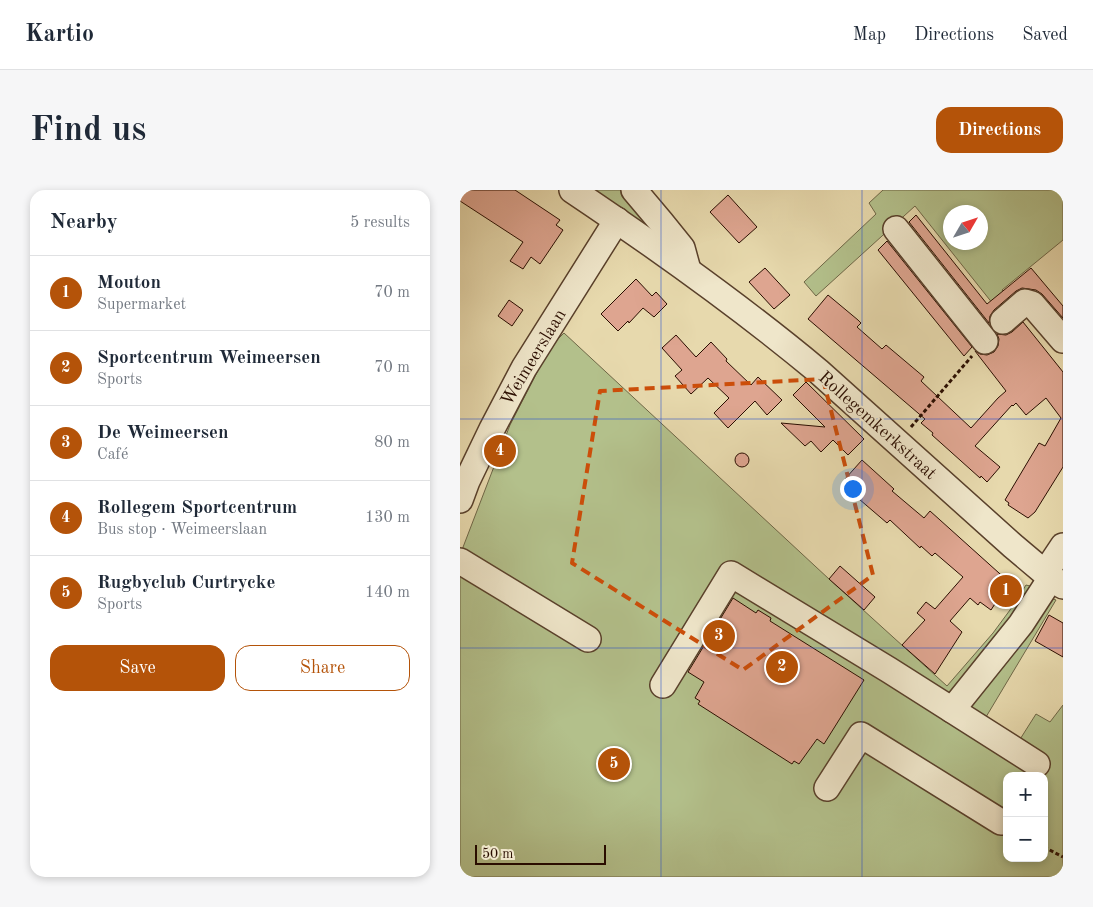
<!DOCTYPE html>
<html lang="en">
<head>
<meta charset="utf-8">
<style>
	body { margin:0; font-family:"Old Standard TT",serif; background:#f6f6f7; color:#1f2937 }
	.controls { position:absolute; right:15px; bottom:15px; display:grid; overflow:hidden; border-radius:10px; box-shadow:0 2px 8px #0003 }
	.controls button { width:45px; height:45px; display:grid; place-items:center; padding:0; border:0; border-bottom:1px solid #e0e1e3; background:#fff; color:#1f2937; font:25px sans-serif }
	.compass { position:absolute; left:483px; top:15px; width:45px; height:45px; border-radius:50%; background:#fff; box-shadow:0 2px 8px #0003; rotate:51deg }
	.scale { position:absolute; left:15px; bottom:12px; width:131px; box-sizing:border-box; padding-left:5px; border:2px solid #2a0d00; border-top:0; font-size:14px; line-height:18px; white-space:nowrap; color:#2a0d00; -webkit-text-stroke:4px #efe6ca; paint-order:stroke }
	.you { position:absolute; left:392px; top:298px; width:18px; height:18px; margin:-12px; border:4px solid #fff; border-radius:50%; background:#1a73e8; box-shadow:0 0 0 8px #1a73e833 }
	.badge { display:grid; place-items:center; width:32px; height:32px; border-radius:50%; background:#b45309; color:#fff; font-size:16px; font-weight:700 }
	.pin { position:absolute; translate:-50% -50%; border:2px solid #fff; box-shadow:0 1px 5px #0006 }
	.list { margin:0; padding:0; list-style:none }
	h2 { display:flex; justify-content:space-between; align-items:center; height:65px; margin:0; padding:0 20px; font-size:21px }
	h2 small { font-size:16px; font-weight:400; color:#747a83 }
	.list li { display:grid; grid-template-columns:32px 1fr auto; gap:15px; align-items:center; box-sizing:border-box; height:75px; padding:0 20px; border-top:1px solid #e0e1e3 }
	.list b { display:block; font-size:19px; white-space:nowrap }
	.list p { margin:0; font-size:16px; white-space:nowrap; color:#747a83 }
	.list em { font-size:16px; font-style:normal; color:#747a83 }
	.actions { display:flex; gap:10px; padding:15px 20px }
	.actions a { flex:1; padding:11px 0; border:1px solid #b45309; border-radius:15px; text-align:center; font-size:18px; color:#b45309 }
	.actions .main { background:#b45309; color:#fff }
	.map { position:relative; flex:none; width:603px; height:687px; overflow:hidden; border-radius:15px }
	header { display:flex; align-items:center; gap:30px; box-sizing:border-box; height:70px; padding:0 25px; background:#fff; border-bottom:1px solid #e0e1e3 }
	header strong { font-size:24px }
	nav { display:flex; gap:28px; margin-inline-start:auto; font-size:18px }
	.intro { display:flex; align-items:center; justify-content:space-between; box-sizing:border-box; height:120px; padding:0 30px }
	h1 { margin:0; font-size:35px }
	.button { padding:12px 22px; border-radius:15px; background:#b45309; color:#fff; font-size:18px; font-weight:700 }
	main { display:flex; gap:30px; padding:0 30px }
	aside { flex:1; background:#fff; border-radius:15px; box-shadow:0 2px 8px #0003 }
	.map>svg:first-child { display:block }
</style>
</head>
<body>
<header>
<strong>Kartio</strong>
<nav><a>Map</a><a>Directions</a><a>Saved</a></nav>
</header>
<div class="intro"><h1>Find us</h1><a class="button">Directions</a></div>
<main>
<aside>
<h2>Nearby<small>5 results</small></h2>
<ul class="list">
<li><span class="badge">1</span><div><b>Mouton</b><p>Supermarket</p></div><em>70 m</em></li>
<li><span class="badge">2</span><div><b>Sportcentrum Weimeersen</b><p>Sports</p></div><em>70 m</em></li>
<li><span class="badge">3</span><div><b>De Weimeersen</b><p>Café</p></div><em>80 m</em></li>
<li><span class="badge">4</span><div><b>Rollegem Sportcentrum</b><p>Bus stop · Weimeerslaan</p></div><em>130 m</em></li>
<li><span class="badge">5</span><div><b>Rugbyclub Curtrycke</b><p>Sports</p></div><em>140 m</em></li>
</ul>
<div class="actions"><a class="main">Save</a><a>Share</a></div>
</aside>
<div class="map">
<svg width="603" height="687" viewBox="0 0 603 687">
	<rect width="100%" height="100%" fill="#e7d9ad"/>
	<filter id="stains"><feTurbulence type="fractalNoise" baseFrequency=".004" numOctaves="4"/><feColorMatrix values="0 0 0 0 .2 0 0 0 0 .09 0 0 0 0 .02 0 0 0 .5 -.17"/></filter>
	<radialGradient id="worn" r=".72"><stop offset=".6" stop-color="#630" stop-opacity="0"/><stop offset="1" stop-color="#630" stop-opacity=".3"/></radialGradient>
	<g fill="#b3c08b" stroke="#6e6646" fill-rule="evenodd">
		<path d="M129,0H168L194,42Z"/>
		<path d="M423,0H603V50L542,100L552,113L541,124L455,16L356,106L344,92L416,24L409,13ZM490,22H520V52H490Z"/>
		<path d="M104,143L369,389L487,496L533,443L550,420L566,395L570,396L552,427L507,521L588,407L596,410L523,532L557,554L576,524L590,532L603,515V687H0V365L50,235L90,157ZM547,586H584V668H547Z"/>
	</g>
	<g fill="#dea590" stroke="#2a0d00">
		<path d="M0,0H55L100,30L96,35L103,40L80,74L71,67L63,79L50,71L63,52L0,11Z"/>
		<path d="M268,5L297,37L279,53L250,22Z"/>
		<path d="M456,25L527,114L571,78L603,116V128L582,104L576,100L562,98L556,101L534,120L530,126L529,133L449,32Z"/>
		<path d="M427,51L512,157L504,166L418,60Z"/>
		<path d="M305,78L330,105L314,119L289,92Z"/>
		<path d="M176,89L192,106L196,102L207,114L194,127L183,118L169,133L168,131L158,141L141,124Z"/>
		<path d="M368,105L398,130L401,133L397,137L422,159L426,155L464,187L461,191L511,238L538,208L546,201L515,161L520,164L527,165L534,162L538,156L539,149L537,144L546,145L552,142L563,132L603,182V277L575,322L568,328L548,315L549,313L545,310L579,253L585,256L601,228L586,208L566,225L556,213L553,216L552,215L515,256L540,277L527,292L521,286L520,288L472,245L473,243L461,233L465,229L348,129Z"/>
		<path d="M49,110L63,120L52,136L38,126Z"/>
		<path d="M216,145L236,167L251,152L267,169L266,171L291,195L298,187L322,210L307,225L295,211L268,238L254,223L269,208L248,188L231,204L215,186L222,180L202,158Z"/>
		<path d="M346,192L404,249L388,265L373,250L361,262L351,251L345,256L321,233L365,237L333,205Z"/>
		<circle cx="282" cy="270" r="7"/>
		<path d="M402,270L434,299L432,301L464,328L470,321L549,392L531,420L520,412L518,415L510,408L490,431L502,442L475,484L442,455L465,430L457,423L466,412L475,419L503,387L475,363L472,366L461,356L460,358L430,330L427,333L399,309L403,305L385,289Z"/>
		<path d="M380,376L415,407L404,420L369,389Z"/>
		<path d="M273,408L296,423L298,420L311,428L310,431L404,490L364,554L357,549L339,574L334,571L332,574L238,514L240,511L235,508L244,492L228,482Z"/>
		<path d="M589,425L603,433V467L575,451Z"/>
	</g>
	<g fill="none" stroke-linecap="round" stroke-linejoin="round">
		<g stroke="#59402b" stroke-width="28">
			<g id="minor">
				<path d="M112,0C197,57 280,116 358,181L553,356L585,383L603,396"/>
				<path d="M174,0L201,32L222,58L228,80"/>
				<path d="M436,39L525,151"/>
				<path d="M543,131L565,112L572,114L603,150"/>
				<path d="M0,310L7,291L32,239L64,178L157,30"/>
				<path d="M0,371L128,449"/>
				<path d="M585,383L603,356"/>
				<path d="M203,495L271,384L429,480L577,574"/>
				<path d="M492,520L561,434L591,388"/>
				<path d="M367,598L401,545L541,632"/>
			</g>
		</g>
		<g stroke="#2a0d00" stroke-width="3" stroke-dasharray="4 2.5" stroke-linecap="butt">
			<path d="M451,237L512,166"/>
			<path d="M584,657L603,667"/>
		</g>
		<use href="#minor" stroke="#efe6ca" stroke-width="25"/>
	</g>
	<path fill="none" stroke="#cc4e0a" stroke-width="4" stroke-dasharray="10 6" stroke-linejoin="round" d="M363,189L413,385L283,480L112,373L140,201Z"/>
	<path fill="none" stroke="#1d4ed8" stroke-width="1" stroke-opacity="0.55" d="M201,0V687M402,0V687M0,229H603M0,458H603"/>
	<g text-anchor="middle" stroke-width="4" stroke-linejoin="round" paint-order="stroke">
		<g font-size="18" fill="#2a0d00" stroke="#efe6ca">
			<text transform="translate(73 167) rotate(-59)" y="6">Weimeerslaan</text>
			<text transform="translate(418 235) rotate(42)" y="6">Rollegemkerkstraat</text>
		</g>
	</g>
	<rect width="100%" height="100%" filter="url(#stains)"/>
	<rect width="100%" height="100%" fill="url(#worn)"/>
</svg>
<div class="controls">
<button>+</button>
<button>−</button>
</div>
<svg class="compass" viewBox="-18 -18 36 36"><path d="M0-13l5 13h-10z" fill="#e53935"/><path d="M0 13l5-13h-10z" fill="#747a83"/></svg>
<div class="scale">50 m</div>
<div class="you"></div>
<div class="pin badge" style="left:546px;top:401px">1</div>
<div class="pin badge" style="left:322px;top:477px">2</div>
<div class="pin badge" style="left:259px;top:446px">3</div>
<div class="pin badge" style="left:40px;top:261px">4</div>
<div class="pin badge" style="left:154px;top:574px">5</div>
</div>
</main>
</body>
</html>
